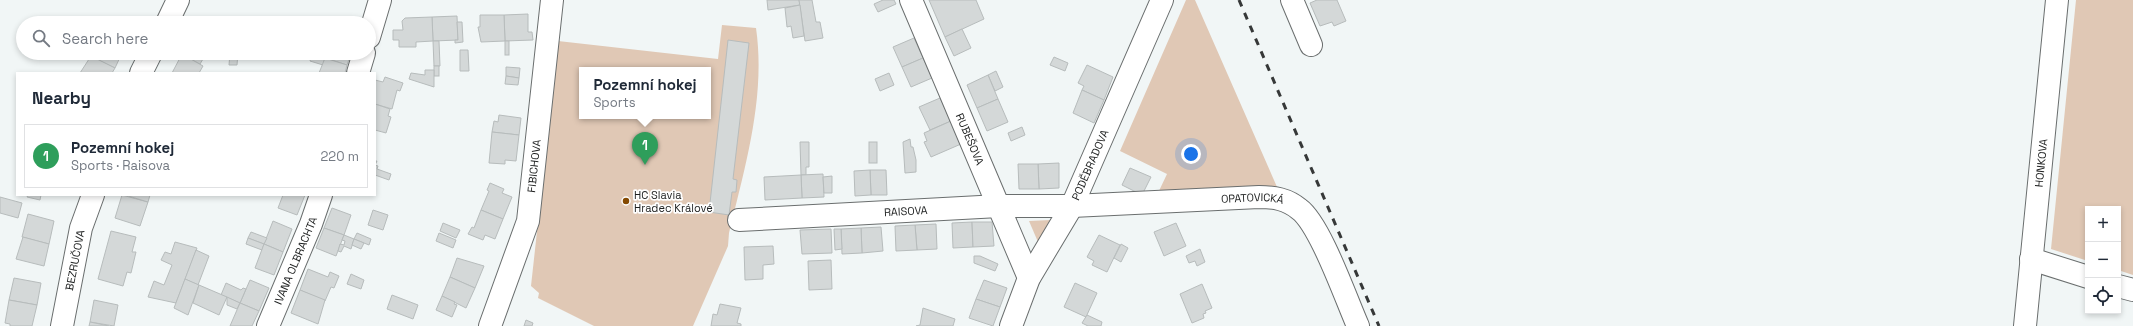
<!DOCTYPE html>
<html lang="en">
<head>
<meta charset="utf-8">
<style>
	body { margin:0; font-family:"Space Grotesk",sans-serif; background:#f2f2f3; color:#1f2937 }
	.controls { position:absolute; right:12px; bottom:12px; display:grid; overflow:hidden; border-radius:0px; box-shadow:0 2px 6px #0003 }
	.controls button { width:36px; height:36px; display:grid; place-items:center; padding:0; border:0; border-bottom:1px solid #e0e1e3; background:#fff; color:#1f2937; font:20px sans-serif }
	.you { position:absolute; left:1191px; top:154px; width:14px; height:14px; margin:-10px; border:3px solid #fff; border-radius:50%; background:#1a73e8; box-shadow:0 0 0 6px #1a73e833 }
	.badge { display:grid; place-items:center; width:26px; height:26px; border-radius:50%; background:#111827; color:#fff; font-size:13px; font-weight:700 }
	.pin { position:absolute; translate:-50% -33px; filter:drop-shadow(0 1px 2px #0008) }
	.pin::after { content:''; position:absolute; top:21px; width:14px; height:12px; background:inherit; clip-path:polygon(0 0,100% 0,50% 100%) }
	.popup { position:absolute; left:579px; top:67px; width:132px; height:52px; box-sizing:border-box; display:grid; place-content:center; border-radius:0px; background:#fff; filter:drop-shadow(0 1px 3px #0005); font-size:13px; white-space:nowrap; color:#747a83 }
	.popup b { font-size:15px; color:#1f2937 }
	.popup::after { content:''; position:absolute; left:50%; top:100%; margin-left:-8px; border:8px solid transparent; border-top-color:#fff }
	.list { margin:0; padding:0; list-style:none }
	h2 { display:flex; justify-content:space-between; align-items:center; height:52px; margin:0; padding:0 16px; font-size:17px }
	h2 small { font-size:13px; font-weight:400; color:#747a83 }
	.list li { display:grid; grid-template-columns:26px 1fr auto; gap:12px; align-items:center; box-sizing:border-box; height:64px; margin:0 8px 8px; padding:0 8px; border:1px solid #e0e1e3; border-radius:0px }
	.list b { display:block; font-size:15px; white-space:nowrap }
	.list p { margin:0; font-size:13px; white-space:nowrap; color:#747a83 }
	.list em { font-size:13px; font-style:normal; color:#747a83 }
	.icon { flex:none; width:22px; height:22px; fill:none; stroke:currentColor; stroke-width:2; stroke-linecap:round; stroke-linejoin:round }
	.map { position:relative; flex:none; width:2133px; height:326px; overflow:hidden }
	.search { position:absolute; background:#fff; box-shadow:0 2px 6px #0003; left:16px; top:16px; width:360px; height:44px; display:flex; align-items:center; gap:10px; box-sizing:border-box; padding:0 14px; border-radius:22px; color:#747a83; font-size:15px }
	.panel { position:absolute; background:#fff; box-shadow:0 2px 6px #0003; left:16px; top:72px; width:360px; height:124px; border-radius:0px }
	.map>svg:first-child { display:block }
</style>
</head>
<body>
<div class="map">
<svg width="2133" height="326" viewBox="0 0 2133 326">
	<rect width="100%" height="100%" fill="#f1f6f6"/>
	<g fill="#e0c8b5" fill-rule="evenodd">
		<path d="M1186,0H1195L1277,187L1158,193L1167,174L1120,151Z"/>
		<path d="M2076,0H2133V275L2118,270V209H2088V261L2051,249Z"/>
		<path d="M722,25L756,28C766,97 745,167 729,233L728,246L693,326H594L538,298L539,293L531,286L558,41L718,59ZM582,70H708V116H582Z"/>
		<path d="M1051,220L1038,242L1029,221Z"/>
	</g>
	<g fill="#d4d8d8" stroke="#b7bcbc">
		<path d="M767,0H799L800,5L768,10Z"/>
		<path d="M799,0H812L816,22H820L823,38L805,41Z"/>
		<path d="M883,0H894L896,4L878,12L874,4Z"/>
		<path d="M929,0H976L984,19L945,37Z"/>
		<path d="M1317,0H1337L1346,21L1334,26L1332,22L1320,26L1310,3Z"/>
		<path d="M800,5L804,36L793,38L791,26L787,27L785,8Z"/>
		<path d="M528,14V32H532L533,40L505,41L504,15Z"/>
		<path d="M480,15H504L505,41L481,42L478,27H480Z"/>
		<path d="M457,16L458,40L433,41L432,17Z"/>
		<path d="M432,17L433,41L416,42V47H399V40H393V30H403L402,21L405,18Z"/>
		<path d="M244,18L267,19V23H244Z"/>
		<path d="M267,19L291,20V23H267Z"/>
		<path d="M457,22H462L463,42L455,43V40H458Z"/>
		<path d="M962,29L971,48L954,56L945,37Z"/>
		<path d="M914,38L923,58L902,67L893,47Z"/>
		<path d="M728,40L749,43L733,179L737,180L736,192H732L729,215L709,212Z"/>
		<path d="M433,41H439L440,66H434Z"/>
		<rect x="505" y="41" width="4" height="14"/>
		<path d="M460,50H468L469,71H460Z"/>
		<path d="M84,53H122L115,68Z"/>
		<path d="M192,53L203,59L200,64L190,59Z"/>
		<path d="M230,53H238L237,65H229Z"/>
		<path d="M326,53H351L347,65L325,58Z"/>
		<path d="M182,54L203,66L199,73H172Z"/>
		<path d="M312,54L325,58L323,65L310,61Z"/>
		<path d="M91,56L115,68L112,73H80Z"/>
		<path d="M1054,57L1068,63L1065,71L1050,65Z"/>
		<path d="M325,58L347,65L345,73H319Z"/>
		<path d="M923,58L932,78L911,87L902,67Z"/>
		<path d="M1087,65L1113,77L1104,100L1082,90L1084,86L1078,83Z"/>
		<rect x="434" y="66" width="5" height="10"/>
		<path d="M506,67L520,68L519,78L506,76Z"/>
		<path d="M425,70H434V87L409,79L411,73L425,75Z"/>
		<path d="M996,71L1003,87L995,91L988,75Z"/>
		<path d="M889,73L894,85L880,91L875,79Z"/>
		<path d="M988,75L998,99L977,108L967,85Z"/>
		<path d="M506,76L519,78L518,85L505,84Z"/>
		<path d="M385,77L403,83L400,91L397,90L392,109L375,104V80L383,82Z"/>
		<path d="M1082,90L1104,100L1094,123L1073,113Z"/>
		<path d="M940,98L951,121L930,130L919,107Z"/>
		<path d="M998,99L1008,122L987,131L977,108Z"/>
		<path d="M375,104L390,109L388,116L391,117L386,133L375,130Z"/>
		<path d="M499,115L521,118L519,135L492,132L494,121L498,122Z"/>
		<path d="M951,121L961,144L931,157L924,142L927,141L924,133Z"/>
		<path d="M1022,127L1025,135L1011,141L1008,133Z"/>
		<path d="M492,132L519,135L516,161L505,160V164L489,163Z"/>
		<path d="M910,139L911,147H913L916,160V172L905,173L903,142Z"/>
		<path d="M800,142H809V167H806V175H801Z"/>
		<rect x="869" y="142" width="8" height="21"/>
		<path d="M375,161H377L375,165L378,166L377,169L391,174L389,180L375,175Z"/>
		<path d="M1059,163V188L1039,189L1038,164Z"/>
		<path d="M1018,164H1038L1039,189H1019Z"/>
		<path d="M1130,168L1151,177L1142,195L1122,185Z"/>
		<path d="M870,170H886L887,195H871Z"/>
		<path d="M870,170L871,195L855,196L854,171Z"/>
		<path d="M823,174L824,197L802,198L801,175Z"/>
		<path d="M801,175L802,198L765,200L764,177Z"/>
		<path d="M832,176V193H824L823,177Z"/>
		<path d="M490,183L504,189L502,193L512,197L503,219L481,210L489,191L487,190Z"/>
		<path d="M28,195H41L40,200L27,197Z"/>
		<path d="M122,195L148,202L140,226L115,218Z"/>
		<path d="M125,195H150L148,202Z"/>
		<path d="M283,195H305L297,215L278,208Z"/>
		<path d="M0,197L22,203L18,218L0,213Z"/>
		<path d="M332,208L351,215L344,235L324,228Z"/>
		<path d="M373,210L388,215L383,230L368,225Z"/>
		<path d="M481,210L503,219L495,239L485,235L483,240L468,234L472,227L474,228Z"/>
		<path d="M28,214L54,221L49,244L22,237Z"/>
		<path d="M273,221L292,229L283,252L264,244Z"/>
		<path d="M972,222L973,247L953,248L952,223Z"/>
		<path d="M972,222H992L994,246L973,247Z"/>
		<path d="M443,223L460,230L456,238L440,231Z"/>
		<path d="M1176,223L1186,246L1164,256L1154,232Z"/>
		<path d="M936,224L937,249L917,250L915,225Z"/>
		<path d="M915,225L917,250L896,251L895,226Z"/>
		<path d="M881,227L883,251L862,253L861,228Z"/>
		<path d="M324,228L344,235L336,256L316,248Z"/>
		<path d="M861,228L862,253L842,254L841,229Z"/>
		<path d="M831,229L832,253L802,254L800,230Z"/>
		<path d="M834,229H841L842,249L835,250Z"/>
		<path d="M111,231L136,237L132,252H136L131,273L127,272L123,286L98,279Z"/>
		<path d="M251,232L267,238L264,244L248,238Z"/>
		<path d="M357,233L371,239L369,245L354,239Z"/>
		<path d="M439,233L456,240L453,248L436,241Z"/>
		<path d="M344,235L354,239L351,249L344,246L341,252L338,251L340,244L344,245L345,241L342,240Z"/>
		<path d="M1099,235L1120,245L1107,272L1092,265L1094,261L1087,257Z"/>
		<path d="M23,237L49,244L44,266L16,259Z"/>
		<path d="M248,238L264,244L262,250L246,244Z"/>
		<path d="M354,239L364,243L361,249L352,245Z"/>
		<path d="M175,242L197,248L176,303L148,297L154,281L164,285L172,265L161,260L165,252L171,254Z"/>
		<path d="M264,244L283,252L274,275L255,268Z"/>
		<path d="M1121,244L1128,248L1121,262L1114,258Z"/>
		<path d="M773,246L774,264L763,265V279L745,280L744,247Z"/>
		<path d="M1200,249L1205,262L1197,266L1195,261L1189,263L1186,256Z"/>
		<path d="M196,250L209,256L198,285L185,279Z"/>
		<path d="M974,256H980L998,264L995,271L974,263Z"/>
		<path d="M457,258L484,266L475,288L450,277Z"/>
		<path d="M831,260L832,289L809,290L808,261Z"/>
		<path d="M308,269L328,277L330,272L339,276L334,288L331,287L325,301L300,290Z"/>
		<path d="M351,274L364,280L361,289L347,284Z"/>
		<path d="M450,277L475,288L466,308L442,296Z"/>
		<path d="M14,278L41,283L37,305L9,300Z"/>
		<path d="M185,279L199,285L188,315L174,308Z"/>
		<path d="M250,280L269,288L259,311L240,303Z"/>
		<path d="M984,280L1007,288L1000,307L976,299Z"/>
		<path d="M226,283L241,290L243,288L246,289L240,303L221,295Z"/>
		<path d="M1075,283L1097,293L1086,317L1064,307Z"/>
		<path d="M1202,284L1212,308L1205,311L1206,313L1203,314L1204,318L1192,323L1180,294Z"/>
		<path d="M199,285L227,297L219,315L193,303Z"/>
		<path d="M300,290L325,300L318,324L291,313Z"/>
		<path d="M392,295L418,305L413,319L387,309Z"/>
		<path d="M442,296L455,302L454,304L457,305L452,317L436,310Z"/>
		<path d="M227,297L240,303L237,309L227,305Z"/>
		<path d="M976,299L1000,307L993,326L969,318Z"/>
		<path d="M9,300L37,305L32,326H10V324L5,323Z"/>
		<path d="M94,300L118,305L114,326L90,322Z"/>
		<path d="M240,303L259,311L252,326H230Z"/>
		<path d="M720,304L741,308L737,323L741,324V326H711L713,314L717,315Z"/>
		<path d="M923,308L955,319L953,326H916L920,325Z"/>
		<path d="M1087,315L1102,322L1101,326H1088L1082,323Z"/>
		<path d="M526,320L533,323L532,326H524Z"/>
		<path d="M90,322L109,326H89Z"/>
	</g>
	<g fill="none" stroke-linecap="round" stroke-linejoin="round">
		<g stroke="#6a6e6e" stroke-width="24">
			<g id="minor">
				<path id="s1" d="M911,0L1029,278"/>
				<path d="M1292,0L1311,45"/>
				<path d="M167,23L178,0"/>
				<path d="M369,37L380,0"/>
				<path d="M141,73L151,53"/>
				<path d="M358,73L364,53"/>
				<path id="s2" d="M739,220L999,206H1072L1259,197C1274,197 1287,199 1299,209C1320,224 1346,299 1358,326"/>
				<path d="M2031,259L2088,277"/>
				<path d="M2118,286L2133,290"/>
				<path id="s3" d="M62,326L81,228L93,195"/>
				<path id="s4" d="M268,326L311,224L321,195"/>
				<path id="s5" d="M490,326L528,221L552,0"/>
				<path id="s6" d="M1011,326L1029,278L1072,206L1162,0"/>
				<path id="s7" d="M2025,326L2057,0"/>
			</g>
		</g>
		<use href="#minor" stroke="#fff" stroke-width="22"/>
		<path stroke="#363838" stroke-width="3" stroke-dasharray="7 7" stroke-linecap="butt" d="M1239,0L1379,326"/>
	</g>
	<circle fill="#844901" stroke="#fff" stroke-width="1.5" cx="626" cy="201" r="4"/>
	<g text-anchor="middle" stroke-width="3.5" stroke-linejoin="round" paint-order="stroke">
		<g font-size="11" fill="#1d1f1f" stroke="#fff">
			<text dy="4" stroke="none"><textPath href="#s1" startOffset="151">RUBEŠOVA</textPath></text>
			<text dy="4" stroke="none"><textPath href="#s7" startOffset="164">HONKOVA</textPath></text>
			<text dy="4" stroke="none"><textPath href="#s6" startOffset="180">PODĚBRADOVA</textPath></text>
			<text dy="4" stroke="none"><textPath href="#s5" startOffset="167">FIBICHOVA</textPath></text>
			<text dy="4" stroke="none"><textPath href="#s2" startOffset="514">OPATOVICKÁ</textPath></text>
			<text dy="4" stroke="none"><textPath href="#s2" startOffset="167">RAISOVA</textPath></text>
			<text dy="4" stroke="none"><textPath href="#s3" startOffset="67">BEZRUČOVA</textPath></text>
			<text dy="4" stroke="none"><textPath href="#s4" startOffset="71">IVANA OLBRACHTA</textPath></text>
		</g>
		<g font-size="11" fill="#1d1f1f" stroke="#fff" text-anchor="start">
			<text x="634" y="199">HC Slavia<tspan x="634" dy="13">Hradec Králové</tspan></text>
		</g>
	</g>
</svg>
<div class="controls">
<button>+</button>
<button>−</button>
<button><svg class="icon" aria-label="locate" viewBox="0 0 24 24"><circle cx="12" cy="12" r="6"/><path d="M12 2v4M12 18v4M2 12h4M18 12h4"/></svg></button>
</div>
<div class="you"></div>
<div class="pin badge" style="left:645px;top:165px;background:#2e9e5b">1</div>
<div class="popup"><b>Pozemní hokej</b>Sports</div>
<div class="search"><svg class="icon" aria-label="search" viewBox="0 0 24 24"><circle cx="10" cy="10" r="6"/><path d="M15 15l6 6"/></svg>Search here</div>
<section class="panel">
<h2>Nearby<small></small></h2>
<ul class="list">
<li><span class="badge" style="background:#2e9e5b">1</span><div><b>Pozemní hokej</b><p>Sports · Raisova</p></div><em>220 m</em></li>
</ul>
</section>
</div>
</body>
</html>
